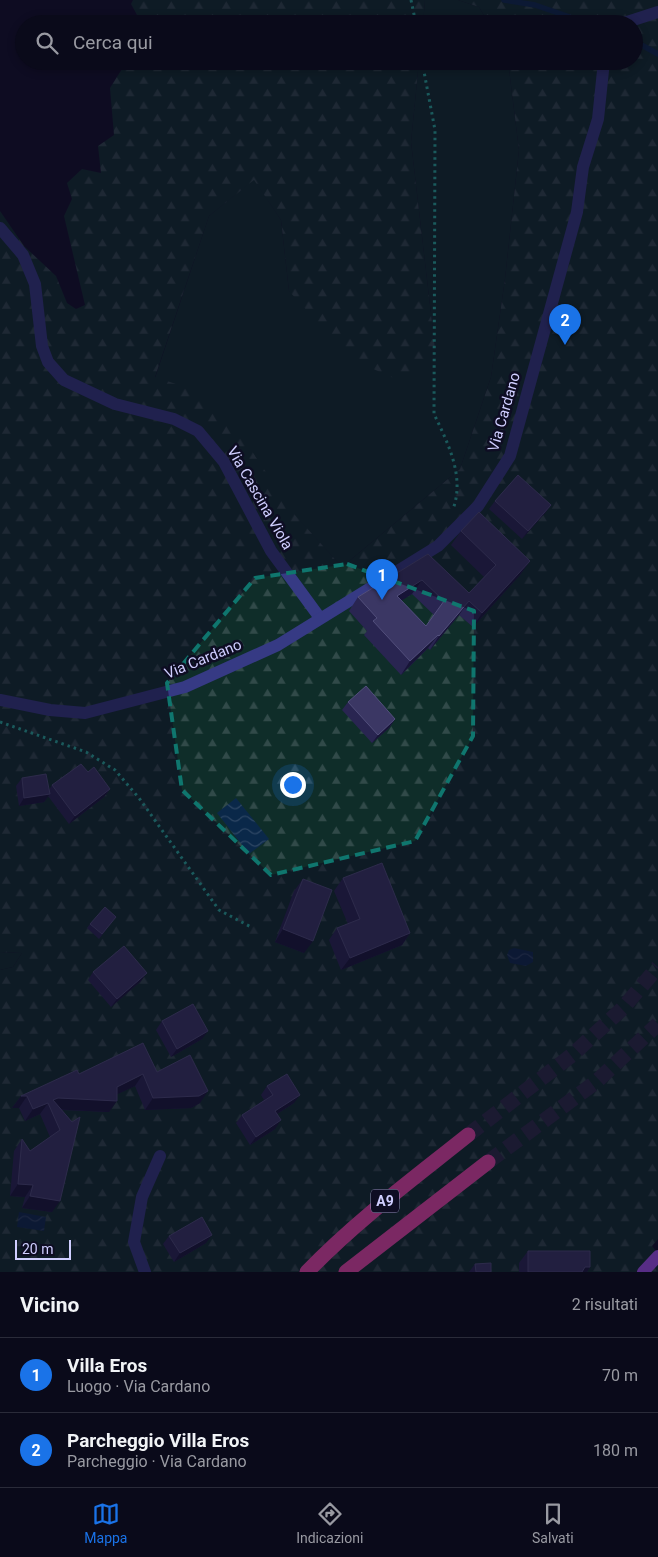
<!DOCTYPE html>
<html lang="it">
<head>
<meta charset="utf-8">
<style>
	body { margin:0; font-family:Roboto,sans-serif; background:#181827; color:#f1f3f6 }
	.scale { position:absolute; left:15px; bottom:12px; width:56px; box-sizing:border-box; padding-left:5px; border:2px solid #cfceff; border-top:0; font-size:14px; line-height:18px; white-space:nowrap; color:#cfceff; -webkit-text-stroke:4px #0e0d23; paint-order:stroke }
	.you { position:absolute; left:292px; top:784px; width:18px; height:18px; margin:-12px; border:4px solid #fff; border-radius:50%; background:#1a73e8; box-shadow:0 0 0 8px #1a73e833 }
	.badge { display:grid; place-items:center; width:32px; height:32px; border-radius:50%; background:#1a73e8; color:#fff; font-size:16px; font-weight:700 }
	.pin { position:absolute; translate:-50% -41px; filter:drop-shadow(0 1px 2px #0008) }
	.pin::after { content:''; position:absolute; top:26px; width:18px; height:15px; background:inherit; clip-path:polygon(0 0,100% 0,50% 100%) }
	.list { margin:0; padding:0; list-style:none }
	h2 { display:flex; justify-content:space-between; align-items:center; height:65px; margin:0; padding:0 20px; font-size:21px }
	h2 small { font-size:16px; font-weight:400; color:#999aa2 }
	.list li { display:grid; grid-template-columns:32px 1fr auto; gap:15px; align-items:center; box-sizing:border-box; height:75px; padding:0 20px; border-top:1px solid #2a2b39 }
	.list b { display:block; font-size:19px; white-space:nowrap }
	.list p { margin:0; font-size:16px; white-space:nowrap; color:#999aa2 }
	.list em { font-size:16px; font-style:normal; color:#999aa2 }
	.icon { flex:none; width:28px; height:28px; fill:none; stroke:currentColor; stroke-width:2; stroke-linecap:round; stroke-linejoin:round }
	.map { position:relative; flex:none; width:658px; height:1272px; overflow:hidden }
	.search { position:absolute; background:#0a0a1a; box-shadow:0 2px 8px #0003; left:15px; right:15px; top:15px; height:55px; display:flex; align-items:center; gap:12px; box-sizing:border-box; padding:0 18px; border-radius:28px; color:#999aa2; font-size:19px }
	.sheet { height:215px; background:#0a0a1a }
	nav { display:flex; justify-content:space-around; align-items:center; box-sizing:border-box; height:70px; border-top:1px solid #2a2b39; background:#0a0a1a; font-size:14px; color:#999aa2 }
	nav a { display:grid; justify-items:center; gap:2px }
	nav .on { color:#1a73e8 }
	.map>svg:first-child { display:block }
</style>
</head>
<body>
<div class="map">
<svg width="658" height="1272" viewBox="0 0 658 1272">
	<defs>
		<pattern id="forest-firs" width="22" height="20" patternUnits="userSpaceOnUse" patternTransform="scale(1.25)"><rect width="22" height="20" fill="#0f2d29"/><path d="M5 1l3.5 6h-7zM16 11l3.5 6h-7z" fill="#314a49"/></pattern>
		<pattern id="water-waves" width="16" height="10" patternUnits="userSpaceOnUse" patternTransform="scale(1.25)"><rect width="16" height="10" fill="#0a2849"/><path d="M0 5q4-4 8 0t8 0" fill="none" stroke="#2d4664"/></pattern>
	</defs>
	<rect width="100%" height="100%" fill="#0e0d23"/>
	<g fill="#0f2d29">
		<path d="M425,0H458L479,7L489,24H423Z"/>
		<path d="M419,61H508L519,150L505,279L491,377L460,469L342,567L295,516L155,378L209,216L254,179L281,220L289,291L436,357L411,142Z"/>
		<path d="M0,952L22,953L13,967L0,970Z"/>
	</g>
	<g fill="url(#forest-firs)">
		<path d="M133,0H425L423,24H142L131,4Z"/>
		<path d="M458,0H658V1239L652,1246L658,1254V1272H0V970L13,967L22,953L0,952V211L24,246L56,276L67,303L76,309L85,305L64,216L72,199L67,183L82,169L101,173L98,146L114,135L110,88L127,61H419L411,142L436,357L398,380L351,359L289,291L281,220L254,180L209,216L155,377L182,386L228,416L295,515L342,567L460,469L491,377L505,279L519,150L508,61H634V24H489L479,7Z"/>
	</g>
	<g fill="url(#water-waves)">
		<path d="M236,798L269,839L249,854L217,813Z"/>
		<path d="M514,948L533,952V962L526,966L510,963L507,955L509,950Z"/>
		<path d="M19,1212L46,1217L44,1231L17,1227Z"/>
	</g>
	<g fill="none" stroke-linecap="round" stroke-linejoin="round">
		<g stroke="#0a2849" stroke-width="5.5">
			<path d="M504,0L535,5L590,24"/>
			<path d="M634,41L658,54"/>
		</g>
		<g stroke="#2b2a44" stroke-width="15" stroke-dasharray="15 8" stroke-linecap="butt">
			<path d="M468,1135L572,1055L622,1009L658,967"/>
			<path d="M488,1162L596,1082L658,1024"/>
		</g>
		<g stroke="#29b8a3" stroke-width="3" stroke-dasharray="2.5 4" stroke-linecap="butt">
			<path d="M411,0L416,24"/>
			<path d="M422,61L435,130L434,414C448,443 465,477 453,509"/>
			<path d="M0,722L86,752L115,770L139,798L219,910L251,927"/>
		</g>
		<g stroke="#363a84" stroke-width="12">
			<path d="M621,24L658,12"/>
			<path d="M0,228L23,255L35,284L42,346L48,362L64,380L115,404L174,419L198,431L224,462L271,551L320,618"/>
			<path d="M0,700L50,710L85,713L185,687L278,645L438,546L478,506L510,456L577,212L583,167L598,119L604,61"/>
			<path d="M145,1272L134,1242L142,1197L160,1156"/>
		</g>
		<path stroke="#b055ff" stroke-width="12" d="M643,1272L658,1256"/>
		<g stroke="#ff49b1" stroke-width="15">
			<path d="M307,1272C356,1221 413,1179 468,1135"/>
			<path d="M346,1272L488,1162"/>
		</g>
	</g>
	<g fill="#292551" fill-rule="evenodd">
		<path d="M495,501L551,505L545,513L522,539L489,509Z"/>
		<path d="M461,531L530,561L520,575L473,627L459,615L430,650L428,648L401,675L364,635L367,631L349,611L358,597L428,554L469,593L484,577L451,545ZM412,594L434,615L426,626L401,600Z"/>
		<path d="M348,702L395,719L389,728L372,743L342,710Z"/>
		<path d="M88,772L110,789L104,797L69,824L48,796L44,802L19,806L16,786L22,778L49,790L52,785Z"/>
		<path d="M343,878L410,933L402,945L341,970L329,940L337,928L348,924L334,891Z"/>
		<path d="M303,879L304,953L275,942L294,891Z"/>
		<path d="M113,921L99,939L87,928L90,924Z"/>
		<path d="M93,972L141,981L111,1007L88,980Z"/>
		<path d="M162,1021L202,1039L171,1057L156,1030Z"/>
		<path d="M157,1072L200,1103L191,1108L145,1110L135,1086L117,1094L109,1112L62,1110L72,1122L52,1212L22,1208L25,1197L10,1196L14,1151L22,1139L30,1151L50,1137L40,1114L25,1121L19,1108H12L21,1096L79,1074Z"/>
		<path d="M267,1086L294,1103L277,1114L275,1129L250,1145L236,1123L242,1115L264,1100L261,1095Z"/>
		<path d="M169,1236L206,1243L174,1262L163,1244Z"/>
		<path d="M528,1251L590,1267L587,1272H519V1263Z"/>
		<path d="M475,1264L491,1272H469Z"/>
	</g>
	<g fill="#171437">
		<path d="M551,505L545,513L522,539L528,531Z"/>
		<path d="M530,561L520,575L473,627L482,613Z"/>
		<path d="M422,580L412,594L387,610L397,596Z"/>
		<path d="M469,601L459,615L430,650L439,636Z"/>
		<path d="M438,635L428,648L401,675L410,661Z"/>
		<path d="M395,719L389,728L372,743L378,735Z"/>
		<path d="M110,789L104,797L69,824L75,816Z"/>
		<path d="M50,794L44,802L19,806L24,798Z"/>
		<path d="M283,929L313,941L304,953L275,942Z"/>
		<path d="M410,933L402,945L341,970L350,958Z"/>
		<path d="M147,973L141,981L111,1007L117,999Z"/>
		<path d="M208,1031L202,1039L171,1057L177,1049Z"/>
		<path d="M143,1074L135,1086L109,1098L117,1087Z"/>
		<path d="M208,1091L200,1103L191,1108L145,1110L153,1098Z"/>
		<path d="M300,1095L294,1103L269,1119L275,1111Z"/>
		<path d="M21,1096H27L19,1108H12Z"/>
		<path d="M58,1098L117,1101L109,1112L50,1109L53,1100Z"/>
		<path d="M48,1103L40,1114L25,1121L33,1109Z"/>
		<path d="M281,1120L275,1129L250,1145L256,1137Z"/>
		<path d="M18,1184L33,1185L25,1197L10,1196Z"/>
		<path d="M30,1196L60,1201L52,1212L22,1208Z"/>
		<path d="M212,1235L206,1243L174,1262L180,1253Z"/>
		<path d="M585,1267H590L587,1272H582Z"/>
	</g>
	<g fill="#3b3764" stroke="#524f7c" fill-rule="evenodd">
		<path d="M518,475L551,505L528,531L495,501Z"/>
		<path d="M479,512L530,561L482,613L469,601L439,636L438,635L410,661L373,621L377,618L358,597L428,554L469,593L496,565L461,531ZM422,580L444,601L426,626L397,596Z"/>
		<path d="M366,686L395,719L378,735L348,702Z"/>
		<path d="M81,764L88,772L94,767L110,789L75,816L52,785Z"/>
		<path d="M46,774L50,794L24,798L22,778Z"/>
		<path d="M382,863L410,933L350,958L337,928L360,919L343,878Z"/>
		<path d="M303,879L332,890L313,941L283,929Z"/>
		<path d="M105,907L116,917L102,934L90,924Z"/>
		<path d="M124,946L147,973L117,999L93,972Z"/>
		<path d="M193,1004L208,1031L177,1049L162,1021Z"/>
		<path d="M143,1043L157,1072L190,1055L208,1091L199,1096L153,1098L143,1074L117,1087V1101L58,1098L53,1100L72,1122L80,1117L60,1201L30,1196L33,1185L18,1184L22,1139L30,1151L60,1130L48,1103L33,1109L27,1096H21L77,1070L79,1074Z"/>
		<path d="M287,1074L300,1095L275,1111L281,1120L256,1137L242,1115L273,1095L267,1086Z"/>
		<path d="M202,1217L212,1235L180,1253L169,1236Z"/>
		<path d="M528,1251H590V1267H585L582,1272H528Z"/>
		<path d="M491,1263V1272H476L475,1264Z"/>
	</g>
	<path d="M0 0H658V1272H0ZM347,564L474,611L473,736L415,841L271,875L182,790L167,683L255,578Z" fill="#0e0d23" fill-opacity=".55" fill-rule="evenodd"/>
	<path fill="none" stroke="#0f766e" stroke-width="4" stroke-dasharray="10 6" stroke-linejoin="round" d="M347,564L474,611L473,736L415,841L271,875L182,790L167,683L255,578Z"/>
	<g text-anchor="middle" stroke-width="5" stroke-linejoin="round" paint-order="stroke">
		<rect fill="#0e0d23" stroke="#9594bd" stroke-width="1" x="371" y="1189.5" width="28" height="23" rx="4"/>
		<g font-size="14" font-weight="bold" fill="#cfceff">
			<text x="385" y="1206">A9</text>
		</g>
		<g font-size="15" fill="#cfceff" stroke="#0e0d23">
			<text transform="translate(504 412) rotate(-74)" y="5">Via Cardano</text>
			<text transform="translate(260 498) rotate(60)" y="5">Via Cascina Viola</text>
			<text transform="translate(203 659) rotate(-22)" y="5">Via Cardano</text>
		</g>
	</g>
</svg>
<div class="scale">20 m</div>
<div class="you"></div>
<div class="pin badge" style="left:382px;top:600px">1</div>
<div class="pin badge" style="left:565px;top:345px">2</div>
<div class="search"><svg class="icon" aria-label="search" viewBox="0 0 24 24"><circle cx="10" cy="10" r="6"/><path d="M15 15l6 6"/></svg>Cerca qui</div>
</div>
<section class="sheet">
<h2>Vicino<small>2 risultati</small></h2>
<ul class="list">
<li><span class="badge">1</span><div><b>Villa Eros</b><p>Luogo · Via Cardano</p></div><em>70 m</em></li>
<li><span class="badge">2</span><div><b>Parcheggio Villa Eros</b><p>Parcheggio · Via Cardano</p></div><em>180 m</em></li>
</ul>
</section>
<nav>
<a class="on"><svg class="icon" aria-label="map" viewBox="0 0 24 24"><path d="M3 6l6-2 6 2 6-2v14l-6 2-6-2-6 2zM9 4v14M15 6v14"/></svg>Mappa</a>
<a><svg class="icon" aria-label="directions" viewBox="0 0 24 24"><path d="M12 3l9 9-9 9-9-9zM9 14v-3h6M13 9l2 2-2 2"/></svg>Indicazioni</a>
<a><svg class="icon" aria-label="saved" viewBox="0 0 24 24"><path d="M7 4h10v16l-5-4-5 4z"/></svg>Salvati</a>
</nav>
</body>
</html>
